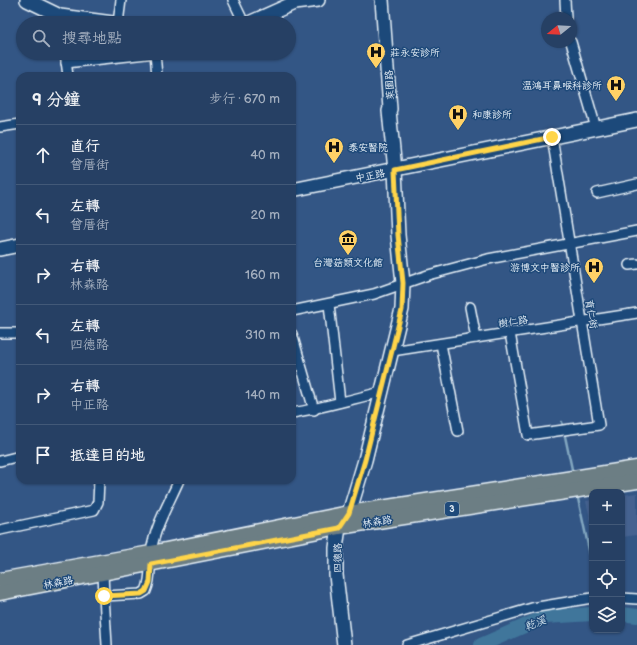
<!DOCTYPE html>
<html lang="zh-TW">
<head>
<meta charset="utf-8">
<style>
	body { margin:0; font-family:"Balsamiq Sans","LXGW WenKai TC",sans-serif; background:#324b6d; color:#f1f3f6 }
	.controls { position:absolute; right:12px; bottom:12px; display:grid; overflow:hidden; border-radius:8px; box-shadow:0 1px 3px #0004 }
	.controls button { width:36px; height:36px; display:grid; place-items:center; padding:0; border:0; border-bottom:1px solid #425978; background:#264064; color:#f1f3f6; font:20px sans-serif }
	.compass { position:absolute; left:541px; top:12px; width:36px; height:36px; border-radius:50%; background:#264064; box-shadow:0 1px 3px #0004; rotate:252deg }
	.stop { position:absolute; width:12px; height:12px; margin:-9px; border:3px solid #ffd54a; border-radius:50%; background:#fff }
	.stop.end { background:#ffd54a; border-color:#fff; box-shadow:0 1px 4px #0008 }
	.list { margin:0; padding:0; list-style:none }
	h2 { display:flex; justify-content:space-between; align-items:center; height:52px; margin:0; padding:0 16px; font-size:17px }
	h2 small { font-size:13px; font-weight:400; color:#a4afbf }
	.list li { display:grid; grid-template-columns:26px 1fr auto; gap:12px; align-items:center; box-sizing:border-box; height:60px; padding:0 16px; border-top:1px solid #425978 }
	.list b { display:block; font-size:15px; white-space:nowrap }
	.list p { margin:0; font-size:13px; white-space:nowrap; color:#a4afbf }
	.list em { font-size:13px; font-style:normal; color:#a4afbf }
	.icon { flex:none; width:22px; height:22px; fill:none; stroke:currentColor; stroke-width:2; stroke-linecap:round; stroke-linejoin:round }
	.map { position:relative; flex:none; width:637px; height:645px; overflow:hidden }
	.search { position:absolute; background:#264064; box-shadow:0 1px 3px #0004; left:16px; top:16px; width:280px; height:44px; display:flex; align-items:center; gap:10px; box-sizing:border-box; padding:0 14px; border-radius:22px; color:#a4afbf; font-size:15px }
	.panel { position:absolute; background:#264064; box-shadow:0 1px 3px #0004; left:16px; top:72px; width:280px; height:412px; border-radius:12px }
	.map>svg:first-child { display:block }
</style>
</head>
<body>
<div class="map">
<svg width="637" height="645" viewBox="0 0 637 645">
	<rect width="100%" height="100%" fill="#335685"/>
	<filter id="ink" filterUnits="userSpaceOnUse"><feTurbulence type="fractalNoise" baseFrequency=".025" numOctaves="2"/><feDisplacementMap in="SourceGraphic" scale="8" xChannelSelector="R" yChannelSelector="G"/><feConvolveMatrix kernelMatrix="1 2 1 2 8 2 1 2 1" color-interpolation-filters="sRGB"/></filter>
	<g filter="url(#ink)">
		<g fill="#456290">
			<path d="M637,493V535L622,537V495Z"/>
			<path d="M592,500V527L586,501Z"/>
		</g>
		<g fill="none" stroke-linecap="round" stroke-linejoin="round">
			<g stroke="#83a7c0" stroke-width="2.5">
				<path d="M562,422L573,474"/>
				<path d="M577,494L592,564"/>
			</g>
			<g stroke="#3f769b" stroke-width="14">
				<path d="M622,614L637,616"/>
				<path d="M481,645L545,617L592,614"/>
			</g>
			<g stroke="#e8f1f8" stroke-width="12">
				<g id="street">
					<path d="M233,0L244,23"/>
					<path d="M565,0L566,18"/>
					<path d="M118,23L121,0"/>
					<path d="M571,42L596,128"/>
					<path d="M65,53L68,76"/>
					<path d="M155,53L157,76"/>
					<path d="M66,63L155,53"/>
					<path d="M0,127L20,124"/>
					<path d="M597,193L637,184"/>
					<path d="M629,265L637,264"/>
					<path d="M329,304L340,402"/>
					<path d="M470,307L476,338"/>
					<path d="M292,311L374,294L428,275L488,259L637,231"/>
					<path d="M0,333H20"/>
					<path d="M510,333L528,435L599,425L552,137"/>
					<path d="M292,334L314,410"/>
					<path d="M441,344L458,431"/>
					<path d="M392,351L637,313"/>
					<path d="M292,413C322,408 352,399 382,392"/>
					<path d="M0,461L20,456"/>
					<path d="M0,530L94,510L98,502L99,480"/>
					<path d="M103,573L104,596"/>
					<path d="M622,598L637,599"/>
					<path d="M107,645L104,596L141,594L146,591C152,578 149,565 151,552C155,526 169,503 179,480"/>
					<path d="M407,645L532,608L592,598"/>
				</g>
			</g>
			<g stroke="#e8f1f8" stroke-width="16">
				<g id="secondary">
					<path d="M27,0L60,16L113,23"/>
					<path d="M249,23L294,3L318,0"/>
					<path d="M292,190L637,120"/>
					<path d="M0,249L20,245"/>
					<path d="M344,645L336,575V548L339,527L349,513L365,460L402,309L403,283L398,235L395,170L389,111L390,109L382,0"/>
				</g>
			</g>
			<g stroke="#e8f1f8" stroke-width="17">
				<g id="primary">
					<path d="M0,580L151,553L349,513L637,468"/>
					<path d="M0,593L339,527L637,481"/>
				</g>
			</g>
			<use href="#street" stroke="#1f4a7a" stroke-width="9"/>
			<use href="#secondary" stroke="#1f4a7a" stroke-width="13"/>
			<use href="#primary" stroke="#6c7e84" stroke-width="14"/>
		</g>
	</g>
	<g fill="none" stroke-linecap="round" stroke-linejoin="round" filter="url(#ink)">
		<path stroke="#ffd54a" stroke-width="5" d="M104,596L141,594L146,591L150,582L151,564L339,528L349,513L365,460L402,310L403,283L398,235L395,170L552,137"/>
	</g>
	<defs>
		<g id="hospital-pin" transform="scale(1)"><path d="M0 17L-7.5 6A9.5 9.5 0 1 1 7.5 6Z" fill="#ffd166" stroke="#1f4a7a"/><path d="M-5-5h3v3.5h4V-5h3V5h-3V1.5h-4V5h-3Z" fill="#111"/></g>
		<g id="museum-pin" transform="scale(1)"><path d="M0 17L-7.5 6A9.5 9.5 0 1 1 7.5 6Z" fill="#ffd166" stroke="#1f4a7a"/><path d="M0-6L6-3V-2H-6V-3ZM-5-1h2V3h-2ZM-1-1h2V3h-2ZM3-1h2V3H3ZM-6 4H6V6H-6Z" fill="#111"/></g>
	</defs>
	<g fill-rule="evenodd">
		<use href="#hospital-pin" x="376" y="52"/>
		<use href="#hospital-pin" x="616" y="85"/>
		<use href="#hospital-pin" x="458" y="114"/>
		<use href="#hospital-pin" x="334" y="147"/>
		<use href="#museum-pin" x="348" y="239"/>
		<use href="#hospital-pin" x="594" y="267"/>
	</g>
	<g text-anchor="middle" stroke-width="3" stroke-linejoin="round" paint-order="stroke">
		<rect fill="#1f4a7a" stroke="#acbfd2" stroke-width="1" x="445" y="502" width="14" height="14" rx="3"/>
		<g font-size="9" font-weight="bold" fill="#e8f1f8">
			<text x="452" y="512">3</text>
		</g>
		<g font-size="10" fill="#e8f1f8" stroke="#1f4a7a" text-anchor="start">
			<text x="390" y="56">莊永安診所</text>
			<text x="602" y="89" text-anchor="end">溫鴻耳鼻喉科診所</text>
			<text x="472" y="118">和康診所</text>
			<text x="348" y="151">泰安醫院</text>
			<text x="348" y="266" text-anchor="middle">台灣菇類文化館</text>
			<text x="580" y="271" text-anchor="end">游博文中醫診所</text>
		</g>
		<g font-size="10" fill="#e8f1f8" stroke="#1f4a7a">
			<text transform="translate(389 85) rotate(-94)" y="4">萊園路</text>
			<text transform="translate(370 175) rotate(-11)" y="4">中正路</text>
			<text transform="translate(592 314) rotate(80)" y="4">育仁街</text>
			<text transform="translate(513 321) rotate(-9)" y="4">樹仁路</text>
			<text transform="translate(377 521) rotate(-9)" y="4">林森路</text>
			<text transform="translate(337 558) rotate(-89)" y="4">四德路</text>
			<text transform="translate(58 582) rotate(-11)" y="4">林森路</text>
		</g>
		<g font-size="11" font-style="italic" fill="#cfdfea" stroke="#1f4a7a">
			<text transform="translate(535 623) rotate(-21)" y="4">乾溪</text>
		</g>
	</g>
</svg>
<div class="controls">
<button>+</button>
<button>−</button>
<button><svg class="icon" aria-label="locate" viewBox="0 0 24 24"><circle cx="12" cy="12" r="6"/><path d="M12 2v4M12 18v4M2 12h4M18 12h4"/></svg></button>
<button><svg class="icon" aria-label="layers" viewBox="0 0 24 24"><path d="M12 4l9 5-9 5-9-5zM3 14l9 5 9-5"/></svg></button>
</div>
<svg class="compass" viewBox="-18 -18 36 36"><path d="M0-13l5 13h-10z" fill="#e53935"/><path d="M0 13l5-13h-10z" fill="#a4afbf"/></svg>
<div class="stop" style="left:104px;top:596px"></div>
<div class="stop end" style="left:552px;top:137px"></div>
<div class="search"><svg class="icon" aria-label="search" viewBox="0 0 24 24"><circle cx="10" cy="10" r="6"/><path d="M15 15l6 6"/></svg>搜尋地點</div>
<section class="panel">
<h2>9 分鐘<small>步行 · 670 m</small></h2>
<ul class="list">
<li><svg class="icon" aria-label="ahead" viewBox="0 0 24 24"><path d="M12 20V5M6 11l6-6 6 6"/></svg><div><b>直行</b><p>曾厝街</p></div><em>40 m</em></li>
<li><svg class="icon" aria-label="left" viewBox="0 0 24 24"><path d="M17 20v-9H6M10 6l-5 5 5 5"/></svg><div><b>左轉</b><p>曾厝街</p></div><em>20 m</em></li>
<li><svg class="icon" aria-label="right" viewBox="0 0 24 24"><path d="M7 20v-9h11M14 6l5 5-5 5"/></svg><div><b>右轉</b><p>林森路</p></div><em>160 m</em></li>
<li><svg class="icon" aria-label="left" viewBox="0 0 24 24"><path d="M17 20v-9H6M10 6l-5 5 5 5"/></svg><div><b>左轉</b><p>四德路</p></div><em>310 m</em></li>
<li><svg class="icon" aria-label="right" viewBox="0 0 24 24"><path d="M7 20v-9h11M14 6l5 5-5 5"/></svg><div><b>右轉</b><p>中正路</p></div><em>140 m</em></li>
<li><svg class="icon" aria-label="arrive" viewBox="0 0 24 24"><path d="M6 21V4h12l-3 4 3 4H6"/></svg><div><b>抵達目的地</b></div></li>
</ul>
</section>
</div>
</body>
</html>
